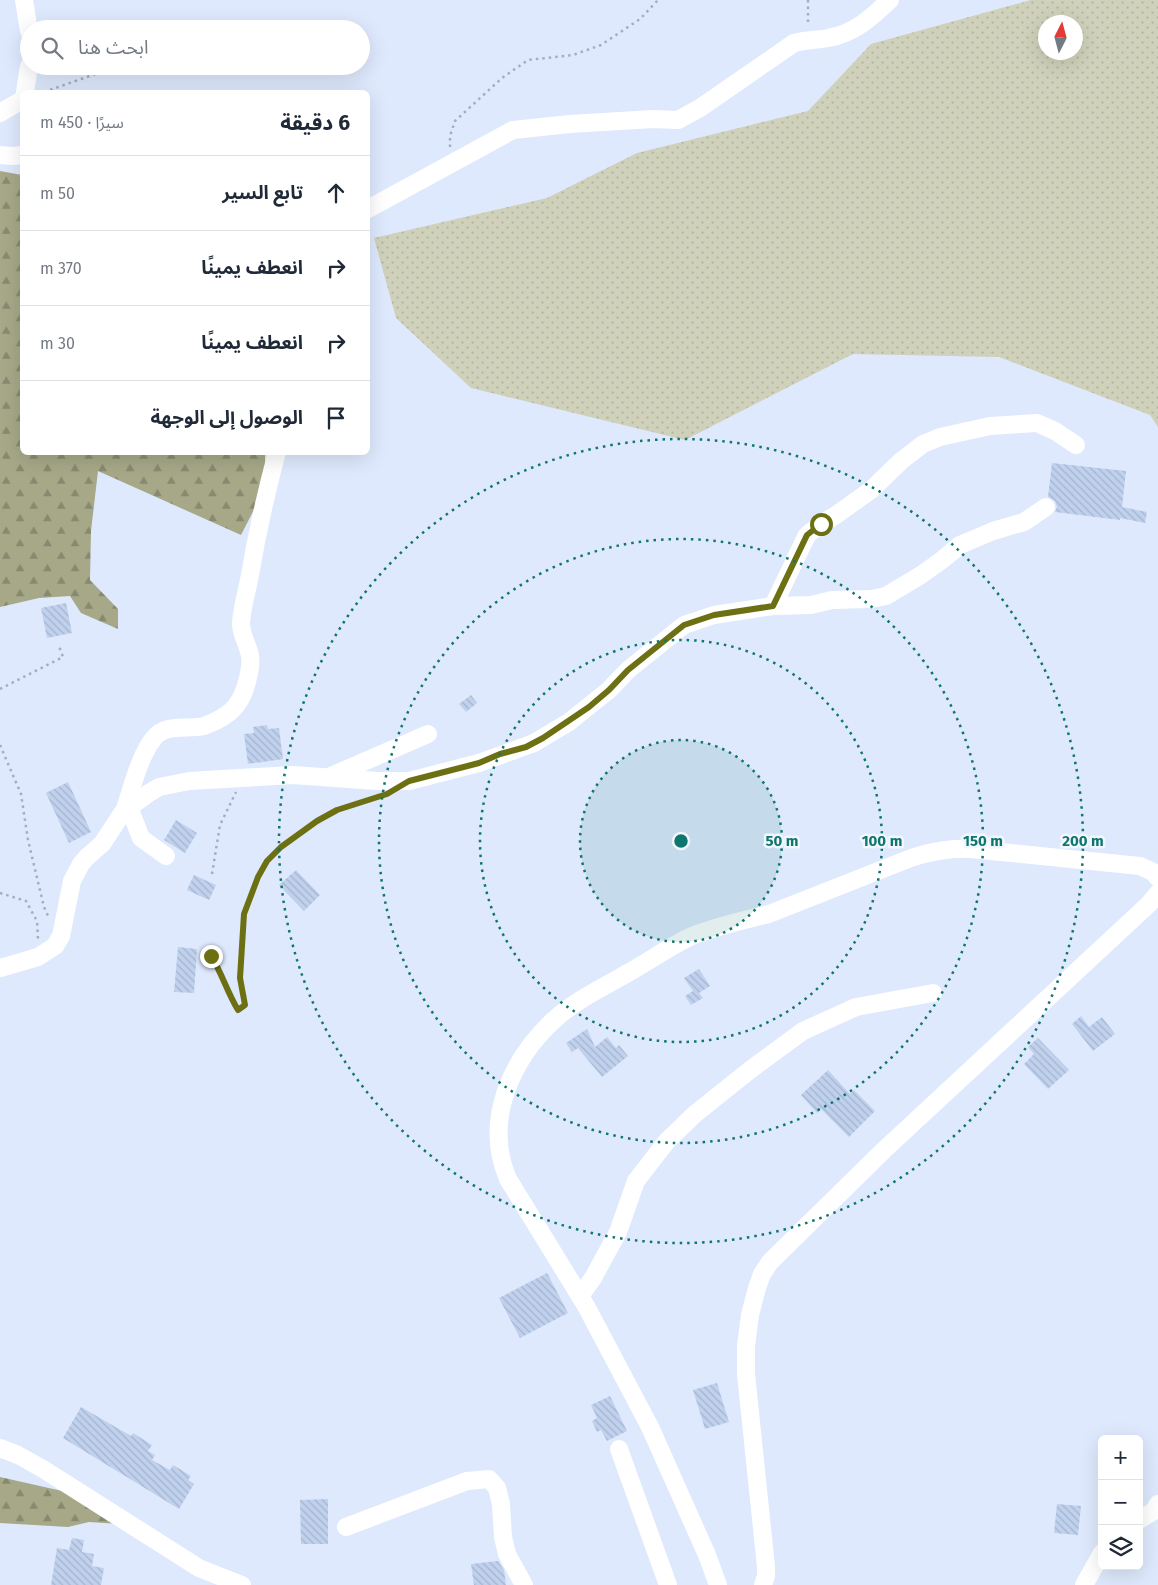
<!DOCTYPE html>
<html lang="ar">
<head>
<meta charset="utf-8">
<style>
	body { margin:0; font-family:"Fira Sans","Noto Sans Arabic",sans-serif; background:#f2f2f3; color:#1f2937; direction:rtl }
	.controls { position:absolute; right:15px; bottom:15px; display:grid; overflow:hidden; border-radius:8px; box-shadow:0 5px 20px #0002 }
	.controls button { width:45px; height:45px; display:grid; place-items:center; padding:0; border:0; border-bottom:1px solid #e0e1e3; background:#fff; color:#1f2937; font:25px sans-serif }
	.compass { position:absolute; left:1038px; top:15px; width:45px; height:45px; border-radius:50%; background:#fff; box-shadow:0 5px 20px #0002; rotate:6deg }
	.stop { position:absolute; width:15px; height:15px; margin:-11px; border:4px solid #6d6f13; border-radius:50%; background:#fff }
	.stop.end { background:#6d6f13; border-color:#fff; box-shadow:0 1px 5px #0008 }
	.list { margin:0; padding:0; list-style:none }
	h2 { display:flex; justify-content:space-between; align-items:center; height:65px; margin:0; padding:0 20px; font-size:21px }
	h2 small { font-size:16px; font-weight:400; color:#747a83 }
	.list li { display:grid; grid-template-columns:32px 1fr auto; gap:15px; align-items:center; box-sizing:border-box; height:75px; padding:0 20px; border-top:1px solid #e0e1e3 }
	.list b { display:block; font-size:19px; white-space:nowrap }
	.list em { font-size:16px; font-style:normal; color:#747a83 }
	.icon { flex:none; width:28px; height:28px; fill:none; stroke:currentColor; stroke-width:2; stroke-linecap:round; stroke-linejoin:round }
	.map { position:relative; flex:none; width:1158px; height:1585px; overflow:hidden; direction:ltr }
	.search { position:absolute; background:#fff; box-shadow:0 5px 20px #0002; left:20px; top:20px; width:350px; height:55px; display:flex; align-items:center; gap:12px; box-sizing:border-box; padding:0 18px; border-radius:28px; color:#747a83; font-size:19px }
	.panel { position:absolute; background:#fff; box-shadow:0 5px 20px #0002; left:20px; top:90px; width:350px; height:365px; border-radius:8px; direction:rtl }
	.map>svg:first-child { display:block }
</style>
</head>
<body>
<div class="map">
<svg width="1158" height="1585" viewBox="0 0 1158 1585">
	<defs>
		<pattern id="grass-dots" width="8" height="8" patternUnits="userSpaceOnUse" patternTransform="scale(1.25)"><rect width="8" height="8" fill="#cfd1ba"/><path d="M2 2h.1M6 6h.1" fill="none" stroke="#b2b4a1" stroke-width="1.8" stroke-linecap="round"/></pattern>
		<pattern id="forest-firs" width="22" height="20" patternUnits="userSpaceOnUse" patternTransform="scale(1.25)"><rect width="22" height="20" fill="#a6a888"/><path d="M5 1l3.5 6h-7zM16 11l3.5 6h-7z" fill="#888a70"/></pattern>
		<pattern id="building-back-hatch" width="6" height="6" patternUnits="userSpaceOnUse" patternTransform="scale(1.25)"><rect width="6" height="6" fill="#c0d1ee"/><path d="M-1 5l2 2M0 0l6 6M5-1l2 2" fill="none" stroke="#a5b4cd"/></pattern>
	</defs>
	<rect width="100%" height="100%" fill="#dee9fd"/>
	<path fill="url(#grass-dots)" fill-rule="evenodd" d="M1031,0H1158V427L1150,415L999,357L853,354L685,440L471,388L396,318L374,238L547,198L637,153L808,111L871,44ZM1046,22H1076V52H1046Z"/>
	<g fill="url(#forest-firs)">
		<path d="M0,171L22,175V452L265,453V488L241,535L98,471L91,531L90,580L118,609V629L81,613L70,596L39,598L0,607Z"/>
		<path d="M0,1477L71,1493L120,1524L89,1522L68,1527L0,1523Z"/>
	</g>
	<g fill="url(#building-back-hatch)">
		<path d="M1052,463L1126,471L1122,507L1147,512L1145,523L1120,518V520L1055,512L1057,507L1055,501L1048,497Z"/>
		<path d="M66,603L72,633L47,638L41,608Z"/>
		<path d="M471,695L477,703L466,712L459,704Z"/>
		<path d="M267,725L268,729L279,728L283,759L248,764L244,734L254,733L253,727Z"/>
		<path d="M68,782L91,832L69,843L46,793Z"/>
		<path d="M176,820L197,833L185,853L164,840Z"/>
		<path d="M296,870L320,895L304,911L279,885Z"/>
		<path d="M194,875L216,885L209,900L187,890Z"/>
		<path d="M178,947L197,949L194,993L174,992Z"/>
		<path d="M699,969L710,986L699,993L703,998L691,1005L685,996L693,991L684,978Z"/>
		<path d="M1081,1016L1089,1027L1102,1017L1115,1034L1093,1051L1072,1024Z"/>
		<path d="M587,1029L595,1047L607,1037L616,1048L619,1045L628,1056L602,1077L578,1048L572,1052L566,1043Z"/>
		<path d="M1038,1038L1069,1070L1048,1089L1024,1064L1034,1054L1028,1047Z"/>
		<path d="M828,1070L850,1094L854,1090L875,1111L849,1137L821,1109L817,1113L801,1095Z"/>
		<path d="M547,1273L568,1313L520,1338L499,1298Z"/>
		<path d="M717,1383L729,1422L705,1429L693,1390Z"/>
		<path d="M610,1396L627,1431L607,1441L601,1430L597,1432L592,1421L597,1418L591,1405Z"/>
		<path d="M81,1407L131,1436L133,1433L152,1445L148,1451L155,1455L152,1460L170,1470L173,1465L191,1476L188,1480L194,1484L179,1509L63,1438Z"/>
		<path d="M328,1499V1544H301L300,1500Z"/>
		<path d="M1057,1504L1081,1506L1078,1535L1054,1533Z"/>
		<path d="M72,1538L84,1540L82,1552L94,1554L92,1566L104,1568L101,1585H51L57,1548L69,1550Z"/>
		<path d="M498,1561L504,1570L506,1585H474L471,1564Z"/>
	</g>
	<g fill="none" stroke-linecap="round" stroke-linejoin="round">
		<g stroke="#a5aebe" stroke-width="2.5" stroke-dasharray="2.5 4" stroke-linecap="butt">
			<path d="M808,0V25"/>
			<path d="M44,92L104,71L130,69"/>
			<path d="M450,147V136L455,121L502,78L528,60L573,55L601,45L640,19L658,0"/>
			<path d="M0,689L63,657L59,646"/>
			<path d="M0,745L21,794L28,840L44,907L49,918"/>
			<path d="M212,874L220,825L236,792"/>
			<path d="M0,893L26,901L37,921L38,939"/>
			<path d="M211,956C222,973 227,993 238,1010L245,1005L240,978L244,914L258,877L267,861L281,847L317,821L337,810L377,797"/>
		</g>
		<g stroke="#fff" stroke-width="18">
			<path d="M24,0L29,31"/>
			<path d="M25,92L29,66"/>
			<path d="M0,113L22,100"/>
			<path d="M0,155L13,156L22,155"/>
			<path d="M368,209L513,130L570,124L653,119L678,120L700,108L794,43C806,40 817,40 828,38C854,34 872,17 890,0"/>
			<path d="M773,606L811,605L832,600L871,599L886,596L921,575L942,560L960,545L993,531L1024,522L1046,507"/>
			<path d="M331,776L428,734"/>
			<path d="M129,807L141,838L166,856"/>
			<path d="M124,812C131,791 140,754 154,738C166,723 187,730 204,726C216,722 231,714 238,703C245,694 252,667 250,656C248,644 241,636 241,623C242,607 247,591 250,575C257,533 266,493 277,452"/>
			<path d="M0,968L38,957L55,946L61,936L72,881L81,864L87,857L102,844L123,812L149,793L159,787L189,781L293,775L377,781H409L479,763L534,743L569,722L609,690L628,670L684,625L714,615L773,606L807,535L821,524L836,515L871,490L901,461L923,444L940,437L990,426L1037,423L1055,431L1076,445"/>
			<path d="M580,1296L593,1278L618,1232L636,1181L667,1141L695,1114L750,1070L803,1031L856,1007L933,993"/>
			<path d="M0,1448L18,1455L43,1469L199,1568L242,1585"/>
			<path d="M619,1449L668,1585"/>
			<path d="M1139,1520L1154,1511L1158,1504"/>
			<path d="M346,1527L467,1481L489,1479L497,1488L501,1504L503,1537L507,1554L524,1585"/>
			<path d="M718,1585L707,1555L650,1427L586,1306L508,1179C483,1121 511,1059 555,1019C576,1000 602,988 626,974C648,962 670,946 692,936C717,926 744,920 769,914L911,858C932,851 949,848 971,849L1140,866L1153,872L1158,878"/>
			<path d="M763,1585L766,1576V1567L746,1374V1346L750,1315L757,1288L762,1274L770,1262L884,1150L1149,904L1158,893"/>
			<path d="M1084,1585L1102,1553"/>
		</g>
	</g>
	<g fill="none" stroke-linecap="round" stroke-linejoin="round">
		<path stroke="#6d6f13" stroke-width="6" d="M211,956C222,973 227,992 238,1010L245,1005L240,978L244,914L258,877L267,861L281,847L317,821L337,810L387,794L409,781L479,763L500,754L526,747L543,738L589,707L609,690L628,670L684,625L714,615L773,606L807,535L821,524"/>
	</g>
	<circle cx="681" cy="841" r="101" fill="#0f766e" fill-opacity=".12"/>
	<g fill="none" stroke="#0f766e" stroke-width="2.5" stroke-dasharray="2.5 5">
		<circle cx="681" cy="841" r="101"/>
		<circle cx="681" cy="841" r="201"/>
		<circle cx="681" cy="841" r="302"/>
		<circle cx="681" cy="841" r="402"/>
	</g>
	<circle cx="681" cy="841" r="8" fill="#0f766e" stroke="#f2f6fe" stroke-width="2.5"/>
	<g font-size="15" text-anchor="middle" font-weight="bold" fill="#0f766e" stroke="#f2f6fe" stroke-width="5" stroke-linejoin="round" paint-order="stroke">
		<text x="782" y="846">50 m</text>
		<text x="882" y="846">100 m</text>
		<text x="983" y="846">150 m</text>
		<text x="1083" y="846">200 m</text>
	</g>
</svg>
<div class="controls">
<button>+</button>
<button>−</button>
<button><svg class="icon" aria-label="layers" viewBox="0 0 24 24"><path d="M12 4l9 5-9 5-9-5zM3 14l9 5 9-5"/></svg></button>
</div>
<svg class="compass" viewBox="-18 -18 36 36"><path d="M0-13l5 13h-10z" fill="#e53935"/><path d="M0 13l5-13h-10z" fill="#747a83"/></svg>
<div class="stop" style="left:821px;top:524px"></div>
<div class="stop end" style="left:211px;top:956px"></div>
<div class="search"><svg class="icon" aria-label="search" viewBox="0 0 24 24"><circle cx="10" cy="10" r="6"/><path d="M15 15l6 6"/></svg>ابحث هنا</div>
<section class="panel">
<h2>6 دقيقة<small>سيرًا · 450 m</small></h2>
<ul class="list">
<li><svg class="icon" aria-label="ahead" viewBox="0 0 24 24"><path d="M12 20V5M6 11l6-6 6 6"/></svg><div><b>تابع السير</b></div><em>50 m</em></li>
<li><svg class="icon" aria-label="right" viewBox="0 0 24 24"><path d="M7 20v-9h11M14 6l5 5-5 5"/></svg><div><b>انعطف يمينًا</b></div><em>370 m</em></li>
<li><svg class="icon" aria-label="right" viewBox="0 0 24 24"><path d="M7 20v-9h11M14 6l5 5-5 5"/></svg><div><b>انعطف يمينًا</b></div><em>30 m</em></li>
<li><svg class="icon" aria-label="arrive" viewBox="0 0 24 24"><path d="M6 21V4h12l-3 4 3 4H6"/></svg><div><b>الوصول إلى الوجهة</b></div></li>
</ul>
</section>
</div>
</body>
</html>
